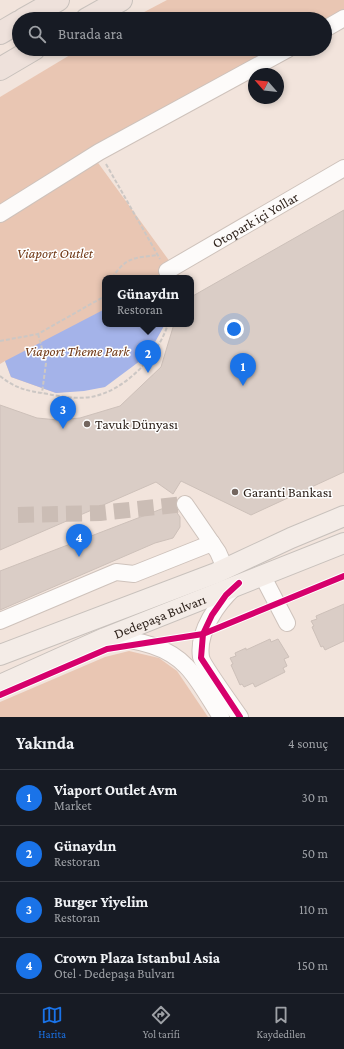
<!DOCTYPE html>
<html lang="tr">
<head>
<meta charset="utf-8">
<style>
	body { margin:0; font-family:"Crimson Pro",serif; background:#20242c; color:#f1f3f6 }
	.compass { position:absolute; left:248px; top:68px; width:36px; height:36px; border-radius:50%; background:#171b24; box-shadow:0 2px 6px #0003; rotate:298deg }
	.you { position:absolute; left:234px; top:329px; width:14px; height:14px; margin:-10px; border:3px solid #fff; border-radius:50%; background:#1a73e8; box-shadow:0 0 0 6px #1a73e833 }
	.badge { display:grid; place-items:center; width:26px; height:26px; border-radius:50%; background:#1a73e8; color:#fff; font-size:13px; font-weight:700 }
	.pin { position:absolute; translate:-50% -33px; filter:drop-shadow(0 1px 2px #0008) }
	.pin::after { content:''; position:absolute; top:21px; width:14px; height:12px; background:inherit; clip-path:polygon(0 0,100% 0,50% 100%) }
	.popup { position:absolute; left:102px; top:275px; width:92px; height:52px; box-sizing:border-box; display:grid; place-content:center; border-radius:8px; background:#171b24; filter:drop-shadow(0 1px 3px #0005); font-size:13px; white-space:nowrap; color:#9ea1a6 }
	.popup b { font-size:15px; color:#f1f3f6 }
	.popup::after { content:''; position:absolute; left:50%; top:100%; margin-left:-8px; border:8px solid transparent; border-top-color:#171b24 }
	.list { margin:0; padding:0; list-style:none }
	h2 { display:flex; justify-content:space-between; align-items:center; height:52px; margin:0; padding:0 16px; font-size:17px }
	h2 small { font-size:13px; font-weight:400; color:#9ea1a6 }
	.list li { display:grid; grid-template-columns:26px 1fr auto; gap:12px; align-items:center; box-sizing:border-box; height:56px; padding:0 16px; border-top:1px solid #363941 }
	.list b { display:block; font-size:15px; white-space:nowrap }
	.list p { margin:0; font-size:13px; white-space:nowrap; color:#9ea1a6 }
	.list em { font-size:13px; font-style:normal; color:#9ea1a6 }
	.icon { flex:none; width:22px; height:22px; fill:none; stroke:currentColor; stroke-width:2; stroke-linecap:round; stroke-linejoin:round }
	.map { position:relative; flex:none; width:344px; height:717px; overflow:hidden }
	.search { position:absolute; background:#171b24; box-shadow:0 2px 6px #0003; left:12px; right:12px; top:12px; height:44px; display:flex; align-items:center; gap:10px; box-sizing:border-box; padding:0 14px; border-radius:22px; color:#9ea1a6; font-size:15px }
	.sheet { height:276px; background:#171b24 }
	nav { display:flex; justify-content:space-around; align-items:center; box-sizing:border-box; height:56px; border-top:1px solid #363941; background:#171b24; font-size:11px; color:#9ea1a6 }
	nav a { display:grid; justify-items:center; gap:2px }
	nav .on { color:#1a73e8 }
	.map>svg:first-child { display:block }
</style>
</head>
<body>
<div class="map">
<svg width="344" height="717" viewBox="0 0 344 717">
	<rect width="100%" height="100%" fill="#f2e4dc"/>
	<g fill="#e9c6b3">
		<path d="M167,0H344V9L325,19H131Z"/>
		<path d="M80,49H272L0,205V97Z"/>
		<path d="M96,160L181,277L105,278V387L56,393L11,377L5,361L0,364V223Z"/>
		<path d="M129,651L159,658L177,671L208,717H0V702L105,657Z"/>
	</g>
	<path fill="#a4b3e9" d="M105,309V324H165L148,355L105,387L84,391L56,393L11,377L5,361Z"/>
	<g fill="#dacdc6" stroke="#cdc0b9">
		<path d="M344,210V472L251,515L181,481L173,494L156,482L0,550V405L37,418L58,420L80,418L120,406L161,367L174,324H191V297Z"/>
		<path d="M164,508L175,510L180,517V527L173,538L155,543L0,610V571Z"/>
		<path d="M344,604V641L325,650L323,646L321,647L312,627L314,626L311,621L317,619L316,616Z"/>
		<path d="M270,639L271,642L278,639L289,657L284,659L287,666L283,668L285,672L255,687L253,683L244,687L242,684L240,685L231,665L233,664L230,658L236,656L235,653L246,648V650Z"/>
	</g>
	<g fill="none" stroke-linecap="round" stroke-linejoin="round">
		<path stroke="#cbbdb5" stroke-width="16" stroke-dasharray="16 8" stroke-linecap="butt" d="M18,515L100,513L185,504"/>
		<g stroke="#cec2bb" stroke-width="18">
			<g id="minor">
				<path d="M325,29L344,18"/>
				<path d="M0,214L99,152L288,49"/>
				<path id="s1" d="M167,271L344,168"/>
				<path d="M185,504L218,552L225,568"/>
				<path d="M262,575L287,623"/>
				<path d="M235,587C218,603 197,631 201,657C202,664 233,707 240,717"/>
				<path d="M0,621L116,572L134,574L212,543"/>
				<path d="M107,638C134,639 166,645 186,666C199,679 211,702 221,717"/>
			</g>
		</g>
		<g stroke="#c8c1bc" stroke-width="22">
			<g id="major">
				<path d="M0,655L216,573L291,538L344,516"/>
				<path id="s2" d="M0,685L105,638L344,543"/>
			</g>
		</g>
		<g stroke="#c8c1bc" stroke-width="24">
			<g id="highway">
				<path d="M24,19L58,0"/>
				<path d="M87,19L121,0"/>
				<path d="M0,33L19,22"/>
				<path d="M0,69L34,49"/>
			</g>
		</g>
		<g stroke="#ccc7c4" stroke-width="2" stroke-dasharray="4 2" stroke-linecap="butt">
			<path d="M106,164L160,259"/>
			<path d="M112,278C126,257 134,258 157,255"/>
			<path d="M38,334L46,363L42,393"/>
			<path d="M0,341L38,334L105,296"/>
			<path d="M0,376C16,389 28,391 48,394C62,397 77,399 91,397C125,391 158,356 168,324"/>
		</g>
		<use href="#minor" stroke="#fdfbfa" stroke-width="16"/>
		<use href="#major" stroke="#f4ece7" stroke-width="20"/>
		<use href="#highway" stroke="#eee1db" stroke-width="22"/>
		<g stroke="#fff" stroke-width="8">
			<g id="cycleway">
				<path d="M239,583L226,595L212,615L203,634L201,658L240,717"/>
				<path d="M0,695L107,649L203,634L344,576"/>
			</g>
		</g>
		<use href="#cycleway" stroke="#d6006c" stroke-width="6"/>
	</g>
	<g fill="#73665f" stroke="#fff" stroke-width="1.5">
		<circle cx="87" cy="424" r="4"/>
		<circle cx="235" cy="492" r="4"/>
	</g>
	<g text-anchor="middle" stroke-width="3" stroke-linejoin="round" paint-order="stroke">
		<g font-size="14" fill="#2e221b" stroke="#fff">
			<text dy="5" stroke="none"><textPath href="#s1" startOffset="102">Otopark içi Yollar</textPath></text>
			<text dy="5" stroke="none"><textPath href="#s2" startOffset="174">Dedepaşa Bulvarı</textPath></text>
		</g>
		<g font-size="14" font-style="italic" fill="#703816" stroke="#fff">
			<text x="55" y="258">Viaport Outlet</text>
			<text x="77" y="356">Viaport Theme Park</text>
		</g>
		<g font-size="14" fill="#2e221b" stroke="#fff" text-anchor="start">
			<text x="95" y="429">Tavuk Dünyası</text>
			<text x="243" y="497">Garanti Bankası</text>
		</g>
	</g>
</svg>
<svg class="compass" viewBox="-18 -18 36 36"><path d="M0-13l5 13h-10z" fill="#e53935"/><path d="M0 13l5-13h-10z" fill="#9ea1a6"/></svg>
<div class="you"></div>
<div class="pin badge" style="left:243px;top:386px">1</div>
<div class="pin badge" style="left:148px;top:373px">2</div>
<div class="popup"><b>Günaydın</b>Restoran</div>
<div class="pin badge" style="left:63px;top:429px">3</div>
<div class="pin badge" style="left:79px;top:557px">4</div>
<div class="search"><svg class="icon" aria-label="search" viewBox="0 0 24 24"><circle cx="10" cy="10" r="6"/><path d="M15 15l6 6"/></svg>Burada ara</div>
</div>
<section class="sheet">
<h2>Yakında<small>4 sonuç</small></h2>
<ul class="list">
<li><span class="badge">1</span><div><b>Viaport Outlet Avm</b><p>Market</p></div><em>30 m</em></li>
<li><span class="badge">2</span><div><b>Günaydın</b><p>Restoran</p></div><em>50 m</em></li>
<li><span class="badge">3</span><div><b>Burger Yiyelim</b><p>Restoran</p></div><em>110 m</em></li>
<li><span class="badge">4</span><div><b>Crown Plaza Istanbul Asia</b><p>Otel · Dedepaşa Bulvarı</p></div><em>150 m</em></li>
</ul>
</section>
<nav>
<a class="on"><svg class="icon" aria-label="map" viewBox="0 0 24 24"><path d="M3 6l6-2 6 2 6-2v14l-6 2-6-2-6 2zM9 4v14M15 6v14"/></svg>Harita</a>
<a><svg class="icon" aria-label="directions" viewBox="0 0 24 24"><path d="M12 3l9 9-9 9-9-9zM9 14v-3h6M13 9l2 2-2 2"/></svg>Yol tarifi</a>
<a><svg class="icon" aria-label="saved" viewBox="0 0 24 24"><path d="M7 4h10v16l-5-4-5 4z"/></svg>Kaydedilen</a>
</nav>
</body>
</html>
